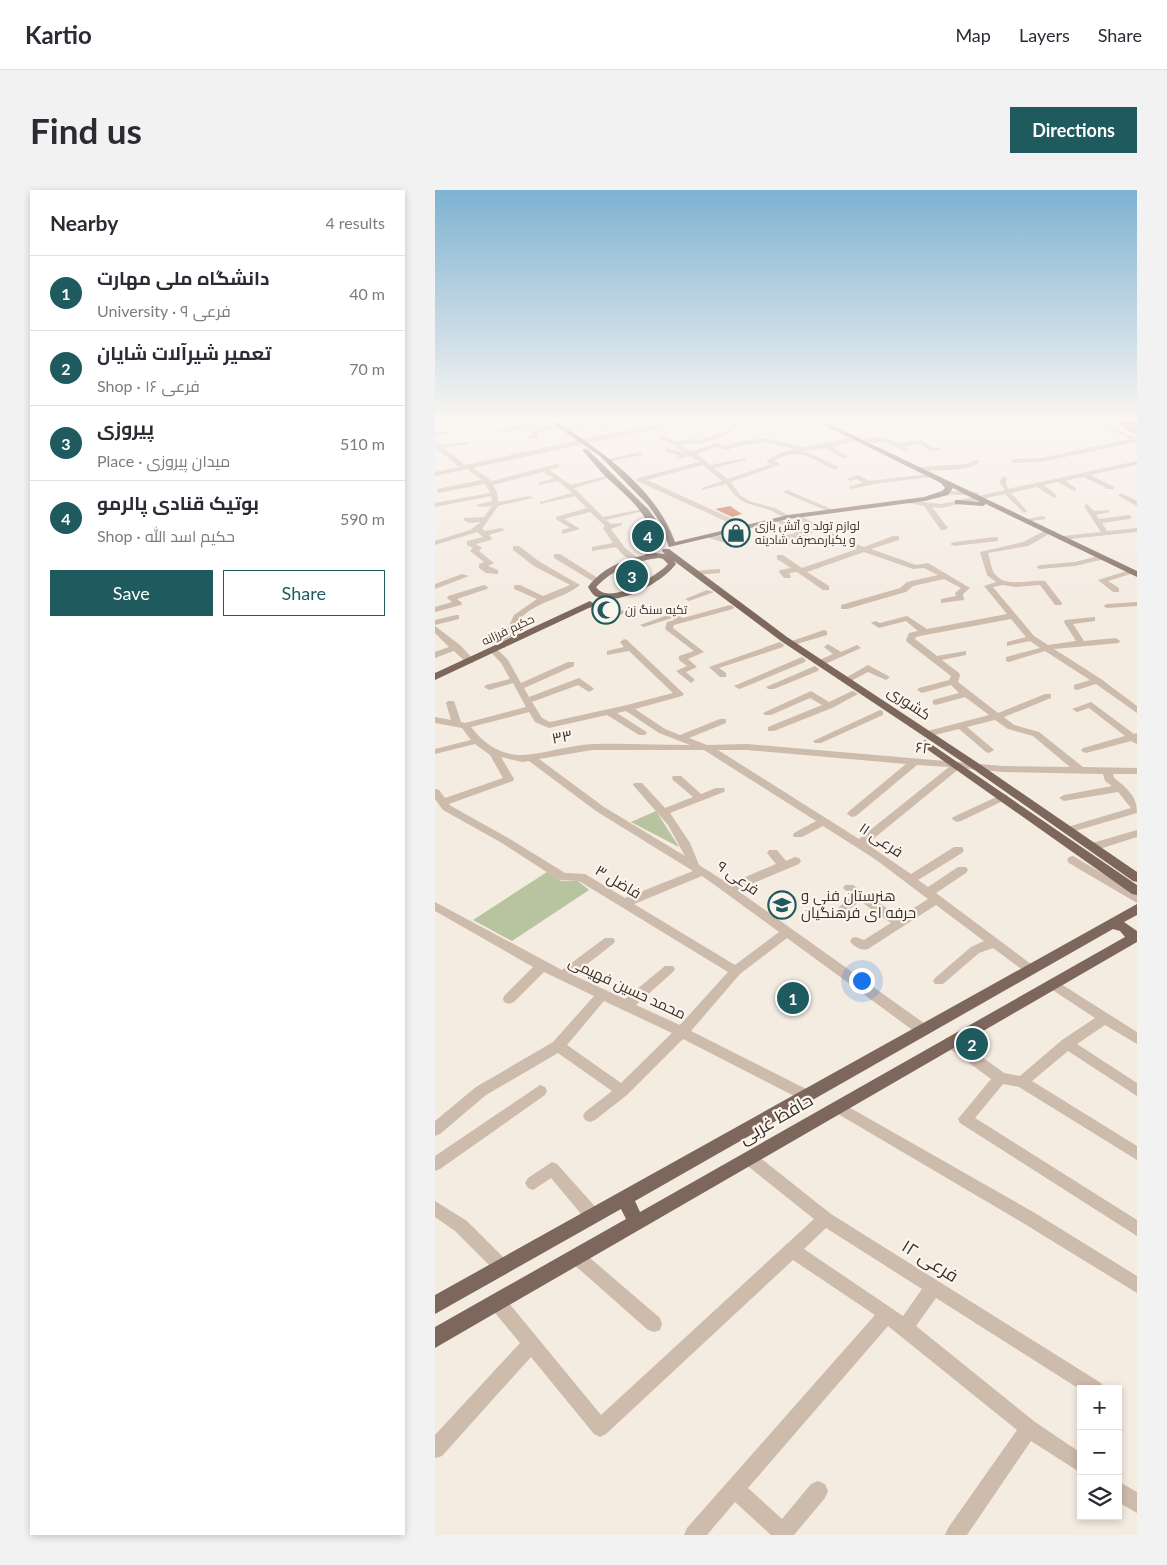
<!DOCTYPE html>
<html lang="en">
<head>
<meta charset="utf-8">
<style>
	body { margin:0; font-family:Lato,Cairo,sans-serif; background:#f2f2f3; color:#2b2b33 }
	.controls { position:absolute; right:15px; bottom:15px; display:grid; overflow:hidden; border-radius:0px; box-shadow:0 2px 8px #0003 }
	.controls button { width:45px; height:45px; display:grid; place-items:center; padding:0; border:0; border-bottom:1px solid #e1e1e2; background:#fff; color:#2b2b33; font:25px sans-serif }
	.you { position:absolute; left:426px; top:790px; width:18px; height:18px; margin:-12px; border:4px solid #fff; border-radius:50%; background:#1a73e8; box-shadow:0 0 0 8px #1a73e833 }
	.badge { display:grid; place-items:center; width:32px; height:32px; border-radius:50%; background:#1f5a5e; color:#fff; font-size:16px; font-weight:700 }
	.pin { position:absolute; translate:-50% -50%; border:2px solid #fff; box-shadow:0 1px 5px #0006 }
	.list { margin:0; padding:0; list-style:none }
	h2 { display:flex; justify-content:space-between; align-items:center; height:65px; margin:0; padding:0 20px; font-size:21px }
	h2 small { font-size:16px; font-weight:400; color:#7c7c81 }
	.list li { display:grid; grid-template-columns:32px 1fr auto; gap:15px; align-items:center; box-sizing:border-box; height:75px; padding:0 20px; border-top:1px solid #e1e1e2 }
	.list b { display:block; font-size:19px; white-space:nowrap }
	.list p { margin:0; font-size:16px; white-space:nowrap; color:#7c7c81 }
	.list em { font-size:16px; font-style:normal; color:#7c7c81 }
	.actions { display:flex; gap:10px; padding:15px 20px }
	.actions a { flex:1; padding:11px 0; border:1px solid #1f5a5e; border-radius:0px; text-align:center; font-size:18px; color:#1f5a5e }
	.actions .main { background:#1f5a5e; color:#fff }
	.icon { flex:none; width:28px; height:28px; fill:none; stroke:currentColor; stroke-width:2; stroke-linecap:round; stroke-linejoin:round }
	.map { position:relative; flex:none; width:702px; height:1345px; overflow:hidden; border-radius:0px }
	header { display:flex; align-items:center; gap:30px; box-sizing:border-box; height:70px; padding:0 25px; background:#fff; border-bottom:1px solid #e1e1e2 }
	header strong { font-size:24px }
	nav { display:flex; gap:28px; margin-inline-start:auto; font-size:18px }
	.intro { display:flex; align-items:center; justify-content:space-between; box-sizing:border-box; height:120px; padding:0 30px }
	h1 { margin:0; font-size:35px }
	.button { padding:12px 22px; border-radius:0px; background:#1f5a5e; color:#fff; font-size:18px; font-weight:700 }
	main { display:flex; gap:30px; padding:0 30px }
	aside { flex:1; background:#fff; border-radius:0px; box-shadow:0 2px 8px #0003 }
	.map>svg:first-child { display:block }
</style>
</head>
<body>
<header>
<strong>Kartio</strong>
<nav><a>Map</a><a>Layers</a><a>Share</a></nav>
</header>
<div class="intro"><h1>Find us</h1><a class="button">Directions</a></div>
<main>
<aside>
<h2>Nearby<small>4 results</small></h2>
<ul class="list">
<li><span class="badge">1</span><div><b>دانشگاه ملی مهارت</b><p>University · فرعی ۹</p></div><em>40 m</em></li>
<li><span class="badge">2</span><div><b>تعمیر شیرآلات شایان</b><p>Shop · فرعی ۱۶</p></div><em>70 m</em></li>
<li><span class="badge">3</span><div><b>پیروزی</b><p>Place · میدان پیروزی</p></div><em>510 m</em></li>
<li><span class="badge">4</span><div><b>بوتیک قنادی پالرمو</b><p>Shop · حکیم اسد الله</p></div><em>590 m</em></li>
</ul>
<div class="actions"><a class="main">Save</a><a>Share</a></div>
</aside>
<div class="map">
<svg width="702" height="1345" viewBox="0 0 702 1345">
	<rect width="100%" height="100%" fill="#f4ebe1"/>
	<g fill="#b8c4a0">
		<path d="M221,621L244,657L196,632Z"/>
		<path d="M112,682L126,691H143L154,700L77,751L38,730Z"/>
	</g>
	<g fill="#c8694b">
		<path d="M690,229H702V245L676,231Z"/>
		<path d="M295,316L307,324L297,327L280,319Z"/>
	</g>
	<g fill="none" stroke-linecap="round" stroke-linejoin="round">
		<g fill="#cdbbac" fill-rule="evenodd">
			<path d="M0,229H13L0,233Z"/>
			<path d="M39,229H45L47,231L42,232Z"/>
			<path d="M117,229L119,232L64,243L61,241Z"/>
			<path d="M201,229L203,232L175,235L165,239L162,237L166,235L164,234L129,241L126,239C143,229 180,231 201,229Z"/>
			<path d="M255,229H265L38,278L57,291L122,274L124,275V277L114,280L136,295L176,285V287L139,298L168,327L213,318V320L171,330L176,334L187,333V335L176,339L190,358L203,368V372C194,372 186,363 181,357L157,361V357L178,353L168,338L170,336L155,322L129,329L145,339L127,344V340L135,338L121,329V327L152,318L140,306L105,314V312L137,303L123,291L104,295V293L119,288L108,282L58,295L62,302L63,312L95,306L98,308L63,316L47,339L50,341L66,338L70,340L54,345L57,348L56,350L41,354L47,358L44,361L59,373L53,376L63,380V384L51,383L44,378V374L49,372L35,361L38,358L32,355V351L48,347L42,342L0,355V351L35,340L46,332L34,333L29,330V328L49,327L57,316L44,317L41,315L57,311L56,306L0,317V313L55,303L50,294L3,303L2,299L47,290L32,279L0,286V282L24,277L0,257V252L5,255L34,252V254L9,258L30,275L149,249Z"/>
			<path d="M305,229H311L291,245L265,254L254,253L242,256L224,248L227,246L242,252L254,249L265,250L287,243Z"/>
			<path d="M651,229H658L702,248V252L606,272L579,273L576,271L579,269L606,268L695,249Z"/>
			<path d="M115,236L117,237V239L104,242L103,247L96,249L93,247L98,245L99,240Z"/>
			<path d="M0,242L13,241L16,243L0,246Z"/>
			<path d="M422,247L425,249L424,250L397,257L412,266V268H408L390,258L366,261L379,265L403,277V279C398,280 393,277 388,274C369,264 359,259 339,271L344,273V275L296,292L305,305L314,311L340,318L355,326L356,327L353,329C347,327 341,323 335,320C311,312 307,316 291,294L267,300V298L287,291L268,275L212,290L313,336V340H310L200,290L203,288L264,272L256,266L242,269V267L245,266L231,261L230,260L233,258L251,264L241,258L244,256L257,261L281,253L292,256L307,251L330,248L367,257ZM330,252L360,259L345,263L332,270V272L336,274L293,289L279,278L311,270V268L275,275L262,264L281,257L292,260L308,255Z"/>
			<path d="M438,247L450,248L465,253L486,250L497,258L503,257L506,259L496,262L485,254L470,256L473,259L470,261L450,252L427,253L424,251Z"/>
			<path d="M205,262L208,264L207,265L173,272L170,270Z"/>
			<path d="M540,270L545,271C538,282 499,280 485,281L482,279L485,277L533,274Z"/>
			<path d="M702,271V275L655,285L679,297V299H671L670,297L648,287L630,291L641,298V300L639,301L623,292L609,295L621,305V307L619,308L602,297L576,303L592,321L589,323L570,304L506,318L497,317L513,338L509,340H506L489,316L467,312L470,310L506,314L570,300L565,293L566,288L569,286L572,288L571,293L573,299Z"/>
			<path d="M494,284L496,285V287L445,293L417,299L414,297L415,296L428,293L422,289L415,291L412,289L423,285L435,291Z"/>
			<path d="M352,300L401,321L402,322L397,323L350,303L349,302Z"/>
			<path d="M510,301L541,302L544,304L541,306L508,304L507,303Z"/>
			<path d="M686,303L702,311V316L684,306L683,305Z"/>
			<path d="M652,314L659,321L674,320V322L661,325L664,329L694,325L697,327L694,329L667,333L672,341L702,338V342L625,350V346H628L666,342L649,316Z"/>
			<path d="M362,324L409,349L429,357L458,346H464V350L436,359L481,375L493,373L535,398L528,404L529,410L506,413V409L521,406L520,403L526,398L509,389L478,396L471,402L412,419H406V415L465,398L472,392L503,385L489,378L478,379L429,362L372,382L394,396V400H388L362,382L354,383L356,386L355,388H349L344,382L345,380L356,378L342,369V365H348L367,378L422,359L397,349L382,355H376V351L391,346L382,340L371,346L352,350L357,351V355H351L342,351V347L361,343L340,331V329H344L368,341L377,338L360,327L359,326Z"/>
			<path d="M608,326L611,328L610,329L591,332L587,330Z"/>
			<path d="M611,340L618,342L593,356L553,363C555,369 556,378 559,383C570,399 595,389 610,391L627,413L626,415H620L605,395L580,397L568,395L558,397L599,446L613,455L641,451L629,432L630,430L660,427V431L638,434L649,451L681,448L685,451L684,453L619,459L666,489L702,516V523L661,494L642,500L639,499V495L655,490L610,461L574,472L571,471V467L605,458L595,451L572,456V452L591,447L576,429L490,445L481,447L480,449L502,466L531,461V465L507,470L524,483L525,485L523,492L563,523L610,504H616V508L569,527L579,535L604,542L648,577L702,578V584H678L679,588C692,598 702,606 702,623L633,643L628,640L629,638L696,618L683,602L629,611L624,608L629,605L677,596L670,591L668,584L568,582L525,578L432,654L476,684L519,657H527L529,660L527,663L483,690L493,697L523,677H531L533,680L531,683L501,703L600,777L602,780L600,783H592L558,758L544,763L508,794H500L498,791L500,788L536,757L549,751L501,715L433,759C426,761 419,757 415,751L417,748L421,747L429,750L456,733L425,711L413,721H405L403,718L417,706L408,698L410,695H418L465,727L493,709L440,669L388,636L367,647H359L358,645L359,643L381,631L269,560H157L104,569L169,617L250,666L233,635L198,595L199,593H207L230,618L258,607L238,590L237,588L238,586H246L266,604L281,598H289L290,600L289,602L235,623L255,653L264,675L294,694L341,674L332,663L334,660H342L351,671L360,667L364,668L366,671L364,674L302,700L493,836L495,840L493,844L488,845L483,844L352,748L305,784L256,841L377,902L379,906L377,910L372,912L367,910L248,849L192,905L160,930L155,932L150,930L148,926L150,922L177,901L123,863L51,905L5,944L0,946V931L41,897L118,852L159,806L109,782L79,812L74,814L69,812L68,809L69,806L98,777L0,721V712L127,780L170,748H178L180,751L178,754L138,785L190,809L230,776H238L240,779L238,782L201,815L245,835L293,782L144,691L124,690L67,653L8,620L0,609V599L4,600L10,608L68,588L55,565L40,554L0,564V559L36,550L27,538L0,533V527L16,530L11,513L13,511H19L26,532L30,533L91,517L78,493L54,500L49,497L51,495L75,489L66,473L54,460L55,458H61L73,470L86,493L133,472H139V476L89,498L94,507L144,488L157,497L159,499L154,502L143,495L97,512L107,528L115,532L192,515L238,503L194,461L172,465V461L189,457L185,452L189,449L192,450L249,504L247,506L200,519L230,539L245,545L285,529H291V533L254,548L272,555L312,554L568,576L635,577L598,546L573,539L560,530L532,537L557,558L559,560L554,563L551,562L524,539L492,547L489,546L487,544L489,542L554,525L530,507L501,515L498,514V510L524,503L516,495L487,503L482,500L484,498L514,490L516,486L472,452L471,450L474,443L483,441L471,431L444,438L436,433L440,431L445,433L472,426L492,439L572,424L549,396L561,392L552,385L545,362L588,352ZM191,521L224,543L255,555C223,555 191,553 159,554C109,556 75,586 36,537L94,522L100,532L114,538L172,525L204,545H210L212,543L210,541L182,523ZM283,560H312L471,574L413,622L412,624L417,627L421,626L482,575L514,577L424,649ZM66,567L87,572L94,571L161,621L258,681L190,708L150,684L130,683L75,649L16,616L14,614L78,591L79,589ZM267,686L277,693L344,742L300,775L199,714ZM169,811L237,843L186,893L132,855Z"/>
			<path d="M274,344H280L307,355L303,357L274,348Z"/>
			<path d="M560,347H563V351L519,356L515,354L519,352Z"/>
			<path d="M78,356H84L105,372L145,395C128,409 102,411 86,428C79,435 79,453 69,458L65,455L79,425L102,409L79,399V395H85L108,406L135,395L99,376L78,360Z"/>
			<path d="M119,364H125L166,390L159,392L119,368Z"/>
			<path d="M667,365L671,367L670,369L640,376L605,379L601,377L605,375L640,372Z"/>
			<path d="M282,379H285V383L260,385L256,383L260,381Z"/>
			<path d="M695,380L702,382L673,391L684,398V402H678L663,390Z"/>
			<path d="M27,384L34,386L0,399V394Z"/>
			<path d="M49,395L53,397L52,399L22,409L27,413L26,415L0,422V417L17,412L12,408L13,406Z"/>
			<path d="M272,400L279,402L254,411L250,409Z"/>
			<path d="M152,412H158L175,424L189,420L193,422L174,429L152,416Z"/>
			<path d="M702,412V416L672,418L668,416L672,414Z"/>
			<path d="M295,415L299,417L298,419L239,435L238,438L269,462L253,469L262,477L251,482L260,490L256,493L241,481L252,476L244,470V466L259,461L230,439L232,432L240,430L237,428L209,437L205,435L238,423L248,428Z"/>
			<path d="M21,425H24V429L0,435V430Z"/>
			<path d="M0,436L25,455L38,469V473H32L19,461L0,468V462L14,457L0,443Z"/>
			<path d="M389,440L392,441V445L355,456L351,453Z"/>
			<path d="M345,452L349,455L348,457L284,478L291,483V487H285L274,477Z"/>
			<path d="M393,454L406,462L422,455L426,458L388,475H382V471L398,464L389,457Z"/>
			<path d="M367,467L371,470L370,472L307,498L304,499L299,496Z"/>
			<path d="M433,475L455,487L451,490L433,482L414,492H408L407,490Z"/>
			<path d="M380,476L384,479L383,481L339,499H333L331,497Z"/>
			<path d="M376,501L394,512L415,502L418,501L423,504L397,518L339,541H333V537L387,515L375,508L336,525H330L328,523Z"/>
			<path d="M656,512L699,544L702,543V554L696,551L651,563L648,562L646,560L648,558L690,546L654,518L642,522L637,519Z"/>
			<path d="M445,520L448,521V525L386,553H380L378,551Z"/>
			<path d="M568,604L572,605L573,607L572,609L526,631L522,632L517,629L518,627Z"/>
			<path d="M702,640V647L658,661L652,657L654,654Z"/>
			<path d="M638,666L702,704V713L634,673L632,670L634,667Z"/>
			<path d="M618,789L702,842V854L670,835L642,854L702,893V906L633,861L597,891L702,956V970L584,897L568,894L540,928L702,1030V1046L525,933L523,929L556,889L511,856L509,852L511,848L516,847L521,848L569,883L585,886L627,850L660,828L613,797L612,794L613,791Z"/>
			<path d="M105,895L110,897L112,901L110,905L5,979L0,981V966Z"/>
			<path d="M403,911L600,1023L702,1086V1103L588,1033L398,921L396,917L398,913Z"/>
			<path d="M314,962L319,963L396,1024L666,1193L669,1199H646V1200L501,1108L481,1136L600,1232L646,1263V1283L596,1251L532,1345H510L513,1338L582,1240L453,1136L313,1298L347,1329L376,1294L383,1291L390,1294L393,1301L390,1308L359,1345H336L300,1312L272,1345H249L252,1338L440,1125L358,1070L171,1244L165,1247L159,1244L96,1167L7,1266L0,1268V1245L85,1153L56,1118L54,1112L56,1106L62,1104L68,1106L166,1225L379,1029L309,973L307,968L309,963ZM391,1038L487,1099L468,1126L369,1059Z"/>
			<path d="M117,972L122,974L164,1021L166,1026L164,1031L158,1033L152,1031L116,988L98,1000L93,998L90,993L93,988Z"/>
			<path d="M0,1011L32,1031L73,1072L75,1077L73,1082L67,1085L61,1082L20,1041L0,1027Z"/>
			<path d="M142,1059L148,1062L225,1128L227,1134L225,1140L219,1142L213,1140L136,1072L134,1067L136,1062Z"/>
			<path d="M683,1291L702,1302V1323L683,1312Z"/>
		</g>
		<g fill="#7d675c" fill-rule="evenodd">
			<path d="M111,229H118C165,261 220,296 240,352L353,325L489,307L507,301L510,298L506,293L377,229H384L702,381V387L551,314L548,316L520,314V310H523L545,312L518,298L513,305L490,311L353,329L234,357L225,332L213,315L165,266Z"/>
			<path d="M148,259H152L214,320L221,330L227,350L220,363L230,364L227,361L228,359H234L352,447L546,575L702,682V692L698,691L538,579L346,451L239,371L241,374C228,392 182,418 160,406C157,404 155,400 153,397C167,378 188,370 210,365L219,350C212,320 190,305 169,285C162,277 155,269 148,261ZM224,368L228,369L233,374L229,378C216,388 174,416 161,397C178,379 200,371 224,368Z"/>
			<path d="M155,411L159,414L158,416L0,490V483Z"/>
			<path d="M490,550L702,695V705L697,704L486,555L485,553Z"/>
			<path d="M702,714V725L689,732L702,741V752L0,1158V1137L191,1029L186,1019L0,1124V1105ZM678,739L685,741L690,747L205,1022L200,1011Z"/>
		</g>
	</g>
	<linearGradient id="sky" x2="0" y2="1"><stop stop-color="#7eb2d2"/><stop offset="0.55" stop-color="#faf6f2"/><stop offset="1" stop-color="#faf6f2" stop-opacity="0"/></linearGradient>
	<rect width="702" height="417" fill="url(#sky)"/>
	<defs>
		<g id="shop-ring" transform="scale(1.4375)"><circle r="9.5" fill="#fbf5ee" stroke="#1f5a5e" stroke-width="1.5"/><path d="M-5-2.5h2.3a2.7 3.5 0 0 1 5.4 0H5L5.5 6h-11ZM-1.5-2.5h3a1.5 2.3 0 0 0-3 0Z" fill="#1f5a5e"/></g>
		<g id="mosque-ring" transform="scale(1.4375)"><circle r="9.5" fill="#fbf5ee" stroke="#1f5a5e" stroke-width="1.5"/><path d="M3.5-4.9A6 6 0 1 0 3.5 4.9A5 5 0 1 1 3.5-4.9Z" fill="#1f5a5e"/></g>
		<g id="school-ring" transform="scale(1.4375)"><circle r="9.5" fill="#fbf5ee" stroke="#1f5a5e" stroke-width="1.5"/><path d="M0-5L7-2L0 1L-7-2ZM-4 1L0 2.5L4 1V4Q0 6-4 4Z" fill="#1f5a5e"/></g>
	</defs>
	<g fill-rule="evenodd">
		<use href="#shop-ring" x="301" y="343"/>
		<use href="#mosque-ring" x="171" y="420"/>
		<use href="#school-ring" x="347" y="715"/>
	</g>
	<g text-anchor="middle" stroke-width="4.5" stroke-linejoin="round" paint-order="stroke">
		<g font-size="12" fill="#3b302b" stroke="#fbf5ee" text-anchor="start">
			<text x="320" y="340">لوازم تولد و آتش بازی<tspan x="320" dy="14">و یکبارمصرف شادینه</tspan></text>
			<text x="190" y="424">تکیه سنگ زن</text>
		</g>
		<g font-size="12" fill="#3b302b" stroke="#fbf5ee">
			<text transform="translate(73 440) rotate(-25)" y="4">حکیم فرزانه</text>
		</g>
		<g font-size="15" fill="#3b302b" stroke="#fbf5ee">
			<text transform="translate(474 513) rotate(34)" y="5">کشوری</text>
			<text transform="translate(127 547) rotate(-11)" y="5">۳۳</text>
			<text transform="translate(488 558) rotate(6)" y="5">۶۲</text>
			<text transform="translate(446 650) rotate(34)" y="5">فرعی ۱۱</text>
			<text transform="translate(303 688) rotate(35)" y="5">فرعی ۹</text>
			<text transform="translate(183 692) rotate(31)" y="5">فاضل ۳</text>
			<text transform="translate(192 798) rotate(25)" y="5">محمد حسین فهیمی</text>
		</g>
		<g font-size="15" fill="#3b302b" stroke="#fbf5ee" text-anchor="start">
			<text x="366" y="711">هنرستان فنی و<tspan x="366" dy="17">حرفه ای فرهنگیان</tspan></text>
		</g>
		<g font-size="18" fill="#3b302b" stroke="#fbf5ee">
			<text transform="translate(341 929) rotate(-30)" y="6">حافظ غربی</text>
			<text transform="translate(495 1071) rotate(32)" y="6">فرعی ۱۲</text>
		</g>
	</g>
</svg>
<div class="controls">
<button>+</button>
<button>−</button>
<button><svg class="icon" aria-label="layers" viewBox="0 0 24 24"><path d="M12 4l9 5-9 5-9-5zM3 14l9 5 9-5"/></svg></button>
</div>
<div class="you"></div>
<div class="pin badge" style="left:358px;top:808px">1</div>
<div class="pin badge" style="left:537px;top:854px">2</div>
<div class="pin badge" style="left:197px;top:386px">3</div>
<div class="pin badge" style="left:213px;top:346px">4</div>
</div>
</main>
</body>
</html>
